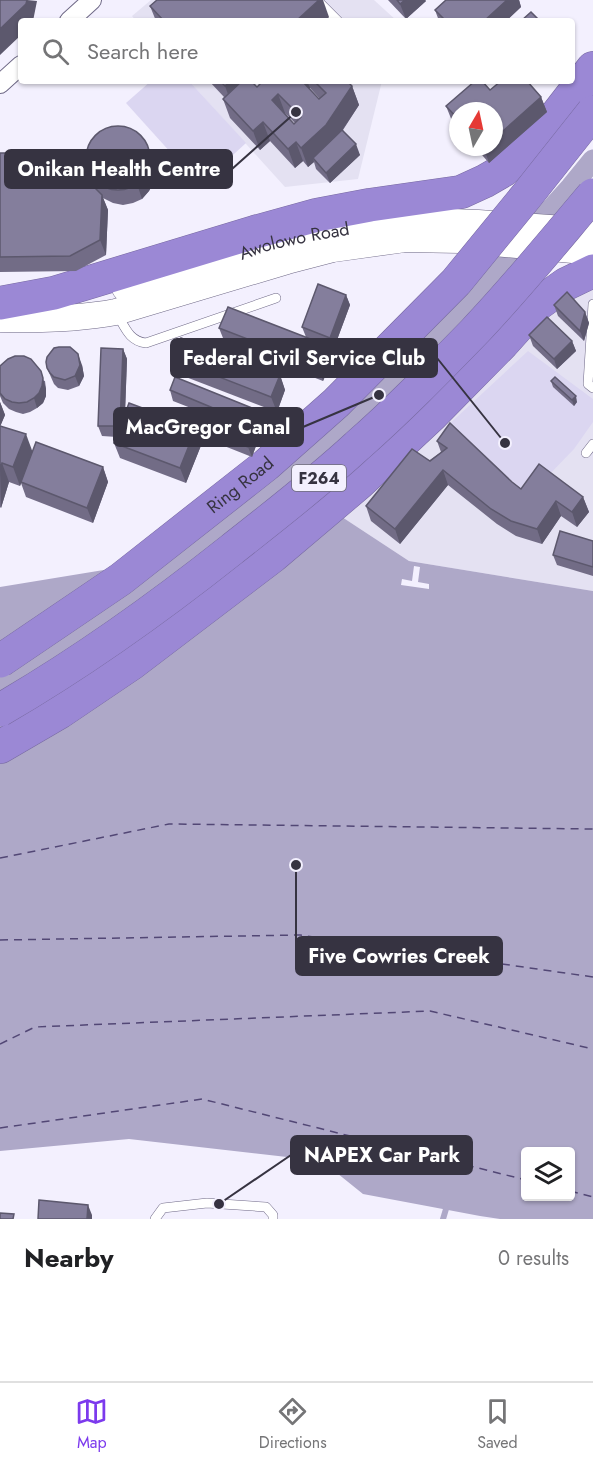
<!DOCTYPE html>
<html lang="en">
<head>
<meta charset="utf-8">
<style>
	body { margin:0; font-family:Jost,sans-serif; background:#f6f6f6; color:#202124 }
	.controls { position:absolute; right:18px; bottom:18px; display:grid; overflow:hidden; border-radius:6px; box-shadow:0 2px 4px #0004 }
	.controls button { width:54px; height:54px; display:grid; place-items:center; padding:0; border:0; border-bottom:2px solid #e0e0e0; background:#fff; color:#202124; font:30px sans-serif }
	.compass { position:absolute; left:449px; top:102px; width:54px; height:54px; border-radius:50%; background:#fff; box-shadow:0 2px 4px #0004; rotate:9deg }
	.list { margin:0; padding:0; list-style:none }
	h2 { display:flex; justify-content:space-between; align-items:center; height:78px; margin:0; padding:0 24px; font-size:26px }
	h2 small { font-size:20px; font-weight:400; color:#757577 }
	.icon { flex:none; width:33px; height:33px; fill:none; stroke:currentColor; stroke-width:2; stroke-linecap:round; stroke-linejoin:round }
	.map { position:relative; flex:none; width:593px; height:1219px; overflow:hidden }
	.search { position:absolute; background:#fff; box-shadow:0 2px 4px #0004; left:18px; right:18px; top:18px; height:66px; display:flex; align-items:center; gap:15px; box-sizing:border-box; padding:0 21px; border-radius:6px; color:#757577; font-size:22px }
	.sheet { height:162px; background:#fff }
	nav { display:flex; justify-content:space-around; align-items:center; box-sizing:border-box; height:84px; border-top:2px solid #e0e0e0; background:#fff; font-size:16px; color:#757577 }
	nav a { display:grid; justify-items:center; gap:3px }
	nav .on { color:#7c3aed }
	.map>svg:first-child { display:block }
</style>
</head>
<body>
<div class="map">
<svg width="593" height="1219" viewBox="0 0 593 1219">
	<rect width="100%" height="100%" fill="#f3f0fe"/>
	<g fill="#e4e1f2">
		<path d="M151,0H374L397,21H136L132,16Z"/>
		<path d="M189,81H382L358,179L285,187Z"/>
		<path d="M593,279V591L409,561L342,517L572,288Z"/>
	</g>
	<g fill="#dbd6f1">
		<path d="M151,81H189L246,143L200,185L126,103Z"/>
		<path d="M528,351L593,399V422L574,449L545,479L527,504L455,438L443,430Z"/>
	</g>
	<path fill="#aea8c8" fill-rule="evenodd" d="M342,517L409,561L593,591V1219H500L480,1216L363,1194L322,1161L129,1139L0,1151V587L183,557L321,529ZM526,1152H570V1196H526Z"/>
	<path fill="#f3f0fe" d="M414,566L420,567L418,582L429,584V589L401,585L402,579L412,581Z"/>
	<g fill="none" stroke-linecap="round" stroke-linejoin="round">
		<path stroke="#aea8c8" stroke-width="6" d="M443,1219L446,1209"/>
		<path stroke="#aea8c8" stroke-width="21" d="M183,557L287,474L379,395L469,300L571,187L593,160"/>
		<g stroke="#524775" stroke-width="1.5" stroke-dasharray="8 6" stroke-linecap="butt">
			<path d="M0,858L169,824L593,829"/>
			<path d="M0,940L300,935L593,977"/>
			<path d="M0,1044L35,1027L430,1011L593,1049"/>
			<path d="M0,1128L202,1099L526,1180"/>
			<path d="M570,1191L593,1197"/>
		</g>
		<g stroke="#6e6886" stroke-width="10">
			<g id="service">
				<path d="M317,0L338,21"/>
				<path d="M593,304L588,384L593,388"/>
				<path d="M117,314C125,327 129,341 146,343L276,298"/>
				<path d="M586,453L593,444"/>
				<path d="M155,1219L163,1208L207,1203L266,1207L273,1215V1219"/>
			</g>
		</g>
		<g stroke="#6e6886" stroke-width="20">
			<g id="minor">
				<path d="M69,21L92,0"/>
				<path d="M0,84L21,65"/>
			</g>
		</g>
		<g stroke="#6e6886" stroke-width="27">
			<g id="secondary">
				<path id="s1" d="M125,288L199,268L270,244L311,235L371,225L426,221L478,223L593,231"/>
				<path d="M0,319C39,320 78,319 116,312L287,261L333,249L405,239L460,240L573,250H593"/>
			</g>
		</g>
		<g stroke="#786aa1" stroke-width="34">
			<g id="motorway">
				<path d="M0,303L54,293L255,232L317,215L370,205L461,192L485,181L504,170L541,135L593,68"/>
				<path d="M0,747L60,712L131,664L273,556L358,484L432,415L503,343L538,304L566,284L593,271"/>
			</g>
		</g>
		<use href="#service" stroke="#fff" stroke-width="9"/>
		<use href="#minor" stroke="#fff" stroke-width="18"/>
		<use href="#secondary" stroke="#fff" stroke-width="26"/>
		<use href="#motorway" stroke="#9b88d5" stroke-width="33"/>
		<g stroke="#786aa1" stroke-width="34" stroke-linecap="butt">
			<g id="motorway-bridge">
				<path id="s2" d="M0,661L121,579L266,465L336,403L456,282L528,194L593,112"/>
				<path d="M0,710C81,663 158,608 231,550C274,516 317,483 357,446C398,410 436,371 474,332C516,288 554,241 593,195"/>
			</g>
		</g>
		<use href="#motorway-bridge" stroke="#9b88d5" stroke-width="33"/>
	</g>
	<g fill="#726c86" fill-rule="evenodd">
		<path d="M388,0H425L426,1L406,19Z"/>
		<path d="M446,0H519L521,7L506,21H439L435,10Z"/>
		<path d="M150,6L329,17L324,21H156Z"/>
		<path d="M209,81H258L254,84L257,87L263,81H347L352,86L359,105L343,130L360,155L330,183L316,169L314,162L308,167L303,161L295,168L270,141L260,150L230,118L223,99L224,97ZM310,88L320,99H319L309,89ZM285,113L295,123L294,124Z"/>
		<path d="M490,90L541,97L547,112L489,163L475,147H494L458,111V128L452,121L446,106Z"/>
		<path d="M147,147L153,162L155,172L154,182L149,191L142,199L133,203L123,205L113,203L103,198L108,210L106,255L76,271L0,272V153H43L49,168V171L96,189L87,167Z"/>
		<path d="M346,295L350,305L334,348L326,345L332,360L323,381L225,343L219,328L306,337L302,327Z"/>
		<path d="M554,305L585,312L589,323L584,341L558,316Z"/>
		<path d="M529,335L572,341L576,351L557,369L533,346Z"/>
		<path d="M123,349L127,359L125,415L185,424L184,421L196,410L173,401L170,390L276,427L270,440L254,434L257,443L252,457L199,436L202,443L186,483L120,458L114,443L117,437L102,436L98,426Z"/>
		<path d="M173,359L280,375L285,390L277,412L178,374Z"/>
		<path d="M82,365L84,376L79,386L68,390L58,388L54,384L47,368Z"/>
		<path d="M0,366L45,381L46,389V396L43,403L37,408L30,412L23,414L16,412L9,409L3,403L0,396Z"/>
		<path d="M551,381L577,402L574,406L553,387Z"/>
		<path d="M0,402L5,415L0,426L32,453L103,467L108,482L93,523L26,497L21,483L20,486L9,482L1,508L0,507Z"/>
		<path d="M437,441L512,482L521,489L583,497L589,512L577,527L561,516L542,544L516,536L497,524L448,485L400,544L371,521L366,506L441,452Z"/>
		<path d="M593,541V576L557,565L553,555Z"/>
	</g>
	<g fill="#5c586d">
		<path d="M27,0L37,1L33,21H21V35L0,55V29Z"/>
		<path d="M319,0H323L329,17L324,21H296Z"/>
		<path d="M405,0H425L426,1L406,19L400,4Z"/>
		<path d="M507,0H519L521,7L506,21H484Z"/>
		<path d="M230,81H258L232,105L225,86Z"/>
		<path d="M298,81H307L310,88L303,95Z"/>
		<path d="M352,86L359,105L333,144L313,158L314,162L308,167L301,148Z"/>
		<path d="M278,94L285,113L279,119L272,100Z"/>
		<path d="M541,97L547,112L489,163L484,148L485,147H494V139Z"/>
		<path d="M263,122L270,141L260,150L253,131Z"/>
		<path d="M296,142L303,161L295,168L288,149Z"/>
		<path d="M356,144L360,155L330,183L326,173Z"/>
		<path d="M147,147L153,162L155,172L154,182L149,191L142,199L137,184Z"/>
		<path d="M43,153L49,168V186L44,171Z"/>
		<path d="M102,195L108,210L106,255L100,240Z"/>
		<path d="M346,295L350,305L334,348L330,338Z"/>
		<path d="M585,312L589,323L584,341L580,331Z"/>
		<path d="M572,341L576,351L557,369L554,359Z"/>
		<path d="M326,345L332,360L323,381L318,366Z"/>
		<path d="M123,349L127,359L124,437L120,426Z"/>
		<path d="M78,354L82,365L84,376L79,386L75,376Z"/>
		<path d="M41,371L46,389V396L43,403L37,408L34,398Z"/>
		<path d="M280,375L285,390L277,412L271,397Z"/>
		<path d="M576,396L577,402L574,406L572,400Z"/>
		<path d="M0,402L5,415L0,427Z"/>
		<path d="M272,416L276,427L270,440L266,430Z"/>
		<path d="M196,428L202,443L186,483L180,468Z"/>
		<path d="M254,433L257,443L252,457L248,447Z"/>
		<path d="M26,434L33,453L20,486L13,467Z"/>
		<path d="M2,463L9,482L1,508L0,469Z"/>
		<path d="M103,467L108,482L93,523L87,508Z"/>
		<path d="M443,470L448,485L400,544L395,529Z"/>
		<path d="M583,497L589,512L577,527L572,512Z"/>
		<path d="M556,501L561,516L542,544L537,529Z"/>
		<path d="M88,1205L92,1215V1219H87Z"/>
	</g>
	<g fill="#847e9c" stroke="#5c586d" stroke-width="1.5" fill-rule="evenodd">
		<path d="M0,0H27L26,4L0,29Z"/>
		<path d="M157,0H319L296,21H164L150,6Z"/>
		<path d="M397,0H405L400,4Z"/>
		<path d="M446,0H507L484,21H446L435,10Z"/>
		<path d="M531,12L540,21H521Z"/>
		<path d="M220,81H230L225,86Z"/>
		<path d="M242,81H251L257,87L263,81H302L319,99L326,93L314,81H347L352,86L326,125L301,148L296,142L288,149L263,122L253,131L223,99ZM278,94L301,117L294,124L272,100Z"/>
		<path d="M475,81H482L490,90L501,81H527L541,97L494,139V111H458V119L446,106Z"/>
		<circle cx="118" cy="158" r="32"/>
		<path d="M342,130L356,144L326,173L313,158Z"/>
		<path d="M0,153H43L44,171H78L102,195L100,240L70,256L0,257Z"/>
		<path d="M318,284L346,295L330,338L302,327Z"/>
		<path d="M567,292L585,312L580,331L554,305Z"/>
		<path d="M228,307L326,345L318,366L219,328Z"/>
		<path d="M547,317L572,341L554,359L529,335Z"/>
		<path d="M181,338L280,375L271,397L173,359Z"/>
		<path d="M59,347H70L78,354L80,365L75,376L65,380L54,377L50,373L47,368L46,362L47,357L54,348Z"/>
		<path d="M101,348L123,349L120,426H98Z"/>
		<path d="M15,356H24L31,359L41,371L43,378L42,386L39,393L34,398L27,402L19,403L12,402L5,399L0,393V366L8,359Z"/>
		<path d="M175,377L272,416L266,430L170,390Z"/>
		<path d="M555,377L576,396L572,400L551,381Z"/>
		<path d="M129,403L196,428L180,468L114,443Z"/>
		<path d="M189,408L254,433L248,447L184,421Z"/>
		<path d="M450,423L512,482L521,489L539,464L583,497L572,512L556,501L537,529L511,521L491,509L443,470L395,529L366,506L412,449L430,461L447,448L437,441Z"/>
		<path d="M0,426L26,434L13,467L2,463L0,469Z"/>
		<path d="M36,442L103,467L87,508L21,482Z"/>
		<path d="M560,531L593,541V567L553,555Z"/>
		<path d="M39,1200L88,1205L87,1219H38Z"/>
		<path d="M0,1213L14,1214L13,1219H0Z"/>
	</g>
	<g text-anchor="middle" stroke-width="5" stroke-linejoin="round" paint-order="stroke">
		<rect fill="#f3f0fe" stroke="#6f6c7a" stroke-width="1.5" x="292" y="465" width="54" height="26" rx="4.5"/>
		<g font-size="16" font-weight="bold" fill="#363341">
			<text x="319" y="484">F264</text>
		</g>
		<g font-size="18" fill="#363341" stroke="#f3f0fe">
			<text dy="6" stroke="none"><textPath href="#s1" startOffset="176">Awolowo Road</textPath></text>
			<text dy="6" stroke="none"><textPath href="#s2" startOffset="298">Ring Road</textPath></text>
		</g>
	</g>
	<path fill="none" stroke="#363341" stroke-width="2" d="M296 112L232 169M505 443L437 358M379 395L303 427M296 865L296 956M219 1204L291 1155"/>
	<g fill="#363341" stroke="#f3f0fe" stroke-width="2">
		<circle cx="296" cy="112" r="6"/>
		<circle cx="505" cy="443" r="6"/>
		<circle cx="379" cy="395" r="6"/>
		<circle cx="296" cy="865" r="6"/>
		<circle cx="219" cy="1204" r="6"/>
	</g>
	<g fill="#363341" stroke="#363341" stroke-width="2">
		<rect x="5" y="150" width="227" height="38" rx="6"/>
		<rect x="171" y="339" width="266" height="38" rx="6"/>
		<rect x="114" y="408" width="189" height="38" rx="6"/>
		<rect x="296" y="937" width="206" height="38" rx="6"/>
		<rect x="291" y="1136" width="181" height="38" rx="6"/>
	</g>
	<g font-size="20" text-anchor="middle" font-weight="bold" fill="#fff">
		<text x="119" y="176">Onikan Health Centre</text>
		<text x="304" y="365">Federal Civil Service Club</text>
		<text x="208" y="434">MacGregor Canal</text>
		<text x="399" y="963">Five Cowries Creek</text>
		<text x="382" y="1162">NAPEX Car Park</text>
	</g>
</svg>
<div class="controls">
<button><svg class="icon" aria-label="layers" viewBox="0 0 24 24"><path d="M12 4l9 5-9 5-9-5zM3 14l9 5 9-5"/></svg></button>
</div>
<svg class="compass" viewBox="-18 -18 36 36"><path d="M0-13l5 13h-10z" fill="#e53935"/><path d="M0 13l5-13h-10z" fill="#757577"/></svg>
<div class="search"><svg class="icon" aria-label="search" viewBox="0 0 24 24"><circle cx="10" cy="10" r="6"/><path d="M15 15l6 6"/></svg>Search here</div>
</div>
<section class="sheet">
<h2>Nearby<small>0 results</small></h2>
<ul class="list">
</ul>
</section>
<nav>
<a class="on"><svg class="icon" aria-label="map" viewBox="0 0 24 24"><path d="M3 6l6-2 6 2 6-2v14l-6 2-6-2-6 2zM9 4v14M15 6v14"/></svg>Map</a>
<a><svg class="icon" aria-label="directions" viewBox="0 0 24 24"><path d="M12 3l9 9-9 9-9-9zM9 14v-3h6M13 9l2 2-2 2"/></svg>Directions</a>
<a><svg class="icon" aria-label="saved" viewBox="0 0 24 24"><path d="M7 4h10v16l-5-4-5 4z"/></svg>Saved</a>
</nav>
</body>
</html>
